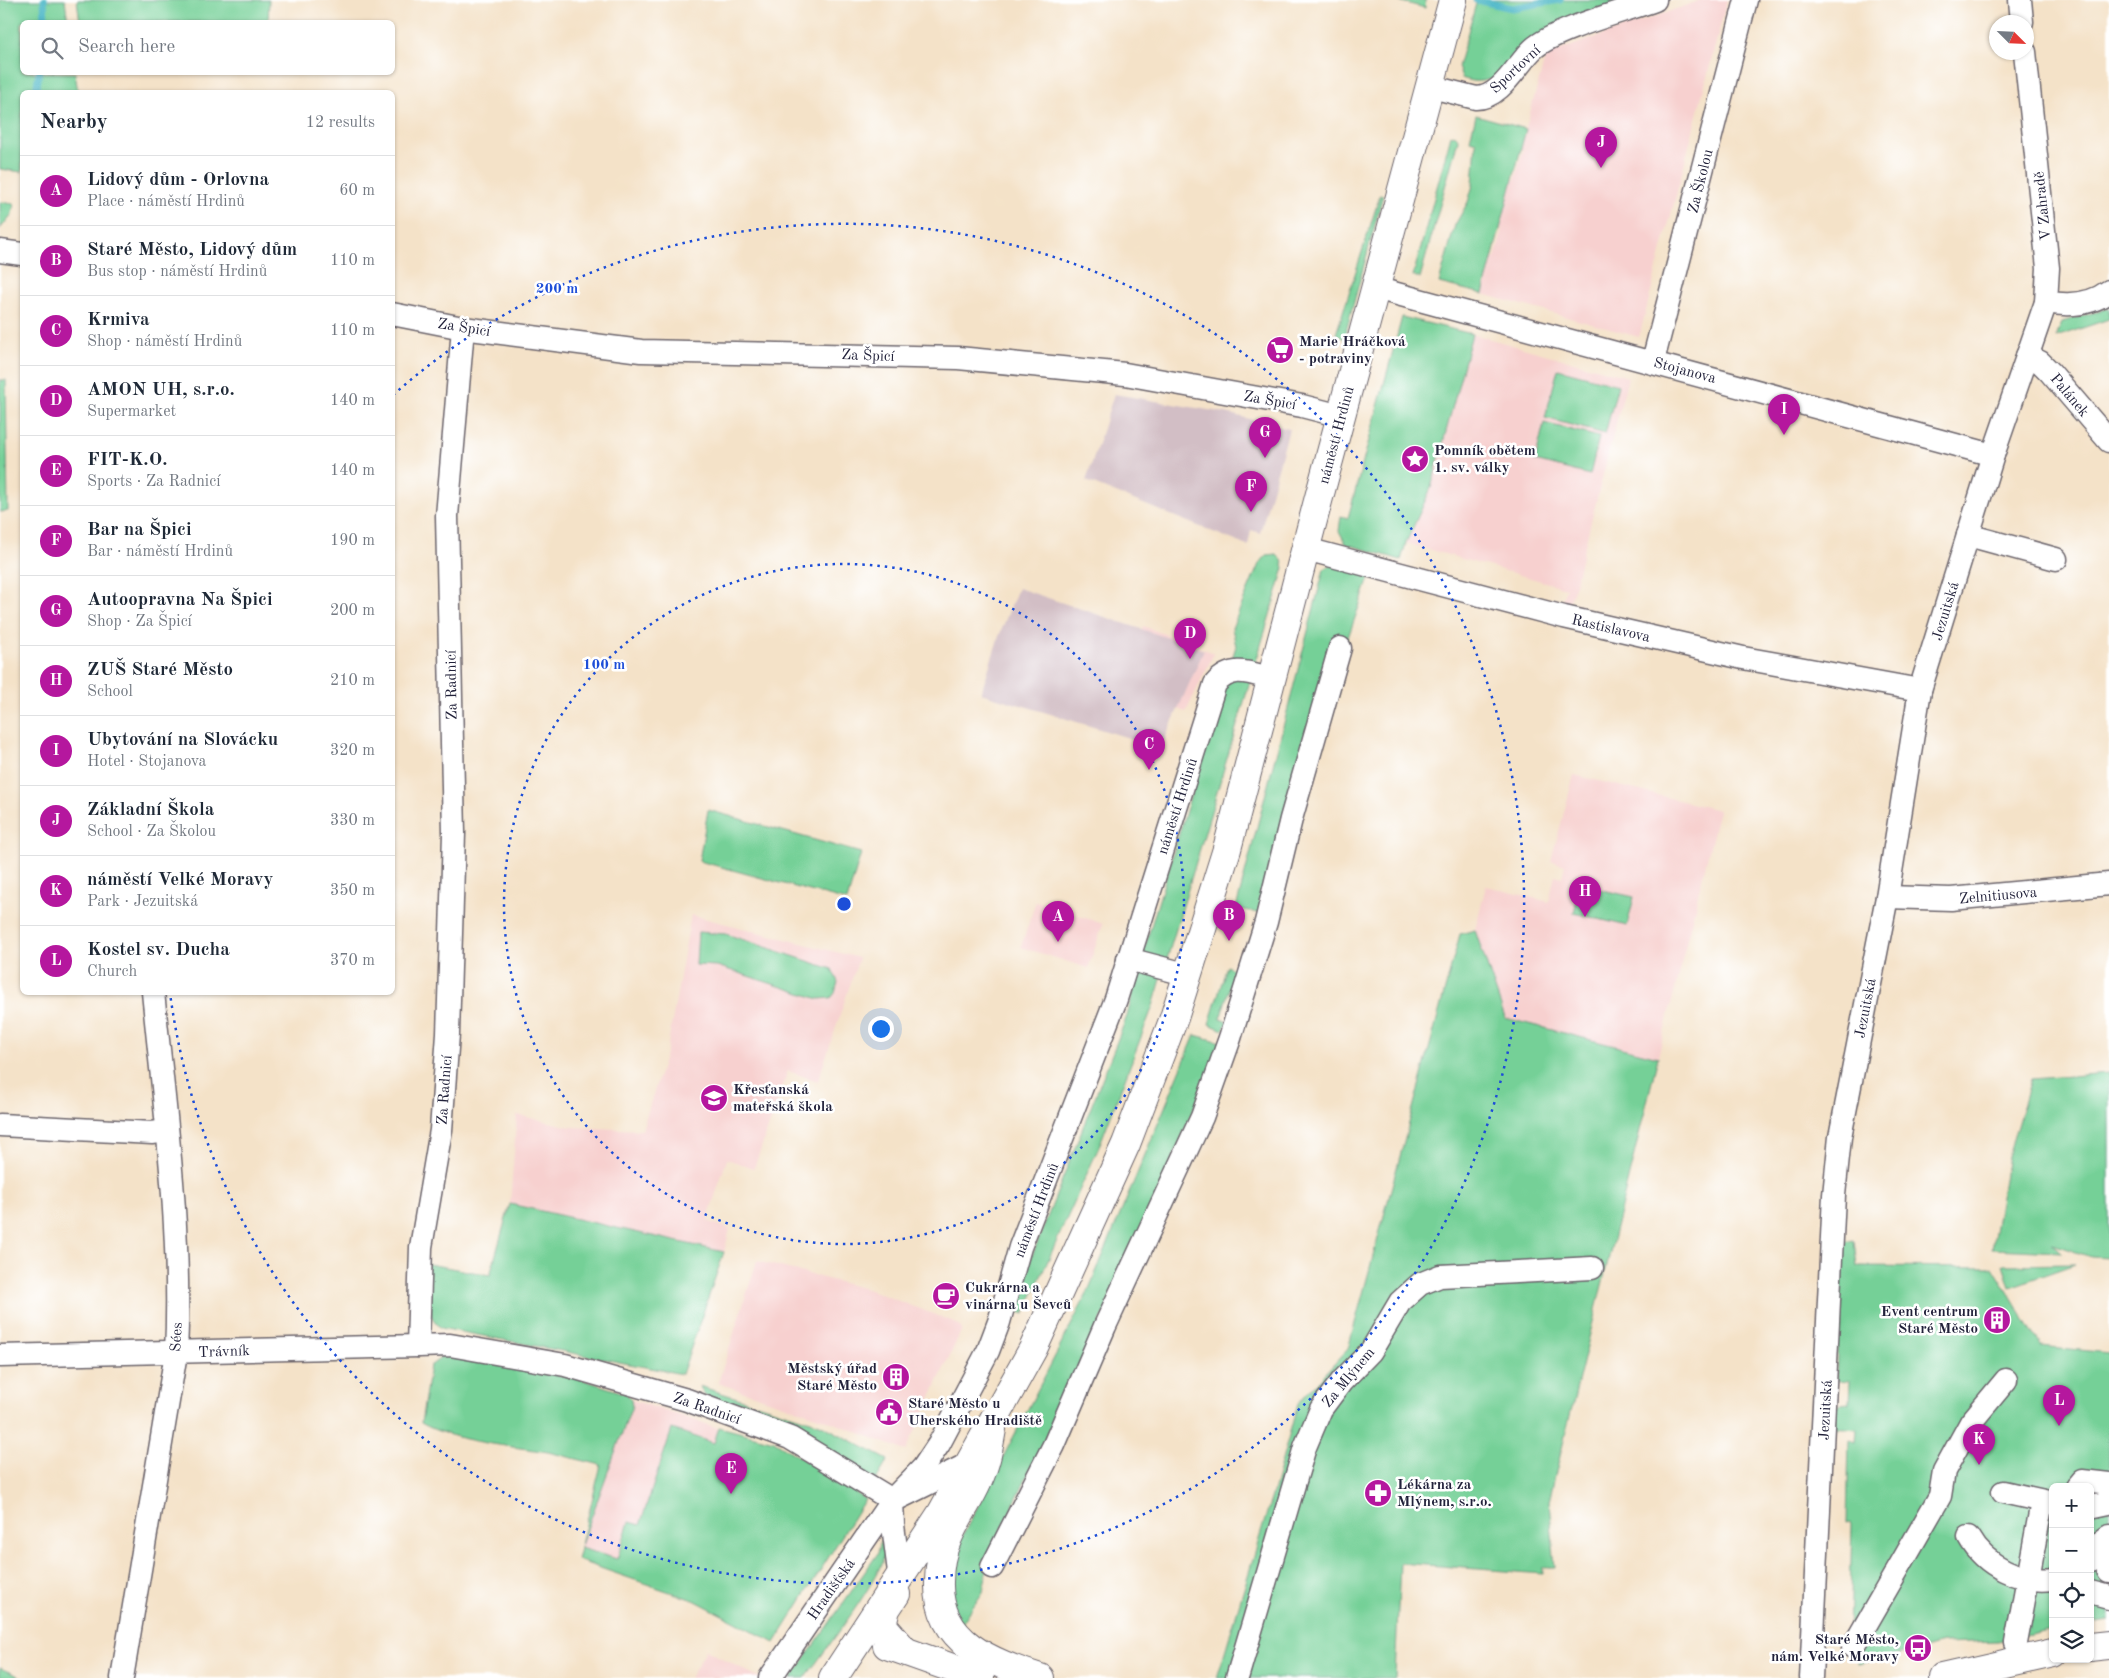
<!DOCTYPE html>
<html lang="en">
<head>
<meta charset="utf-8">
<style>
	body { margin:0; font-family:"Old Standard TT",serif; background:#f6f6f7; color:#1f2937 }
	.controls { position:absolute; right:15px; bottom:15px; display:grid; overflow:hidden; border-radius:8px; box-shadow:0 1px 4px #0004 }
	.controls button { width:45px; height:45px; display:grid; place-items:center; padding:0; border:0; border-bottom:1px solid #e0e1e3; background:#fff; color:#1f2937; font:25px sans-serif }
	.compass { position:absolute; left:1989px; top:15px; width:45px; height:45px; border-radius:50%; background:#fff; box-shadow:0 1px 4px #0004; rotate:114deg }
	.you { position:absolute; left:880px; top:1028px; width:18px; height:18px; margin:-12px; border:4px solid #fff; border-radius:50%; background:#1a73e8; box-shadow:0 0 0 8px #1a73e833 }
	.badge { display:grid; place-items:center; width:32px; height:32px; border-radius:50%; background:#b5179e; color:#fff; font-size:16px; font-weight:700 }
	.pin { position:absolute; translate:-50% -41px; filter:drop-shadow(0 1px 2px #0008) }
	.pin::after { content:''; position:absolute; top:26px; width:18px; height:15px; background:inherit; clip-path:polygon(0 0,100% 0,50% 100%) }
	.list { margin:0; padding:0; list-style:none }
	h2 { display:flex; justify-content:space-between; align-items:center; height:65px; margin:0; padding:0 20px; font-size:21px }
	h2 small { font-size:16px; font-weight:400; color:#747a83 }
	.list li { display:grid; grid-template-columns:32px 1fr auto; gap:15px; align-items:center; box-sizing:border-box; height:70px; padding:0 20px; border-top:1px solid #e0e1e3 }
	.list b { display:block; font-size:19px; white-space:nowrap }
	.list p { margin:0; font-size:16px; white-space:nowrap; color:#747a83 }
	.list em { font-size:16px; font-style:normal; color:#747a83 }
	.icon { flex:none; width:28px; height:28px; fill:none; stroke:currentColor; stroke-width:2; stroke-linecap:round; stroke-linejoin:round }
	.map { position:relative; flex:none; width:2109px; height:1678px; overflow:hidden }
	.search { position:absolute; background:#fff; box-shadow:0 1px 4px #0004; left:20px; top:20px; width:375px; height:55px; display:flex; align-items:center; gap:12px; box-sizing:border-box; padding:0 18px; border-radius:8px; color:#747a83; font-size:19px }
	.panel { position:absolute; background:#fff; box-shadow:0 1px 4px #0004; left:20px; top:90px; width:375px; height:905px; border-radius:8px }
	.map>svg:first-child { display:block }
</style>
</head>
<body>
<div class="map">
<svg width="2109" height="1678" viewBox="0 0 2109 1678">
	<rect width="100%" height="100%" fill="#fff"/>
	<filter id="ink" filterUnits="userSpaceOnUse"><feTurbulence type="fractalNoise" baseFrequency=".02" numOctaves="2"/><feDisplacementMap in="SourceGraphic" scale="10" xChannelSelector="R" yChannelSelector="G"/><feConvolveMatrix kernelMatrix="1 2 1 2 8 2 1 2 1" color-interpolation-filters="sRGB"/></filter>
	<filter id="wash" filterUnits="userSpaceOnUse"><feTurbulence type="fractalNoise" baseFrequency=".0096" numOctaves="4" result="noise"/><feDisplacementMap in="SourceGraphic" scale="20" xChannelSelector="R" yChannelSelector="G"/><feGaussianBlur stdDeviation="1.12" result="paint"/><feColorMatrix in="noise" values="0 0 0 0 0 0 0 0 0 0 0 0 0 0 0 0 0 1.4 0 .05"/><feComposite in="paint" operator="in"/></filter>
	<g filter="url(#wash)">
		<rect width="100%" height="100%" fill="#f4e2c8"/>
		<g fill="#f7d0cf">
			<path d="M1702,0H1727L1639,337L1483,294L1492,258H1495L1503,229L1499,228L1512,180H1515L1523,150L1520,149L1546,55Z"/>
			<path d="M1472,334L1628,377L1573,592L1570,600L1561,605L1566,588L1406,543L1431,488Z"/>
			<path d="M1143,626L1214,653L1186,712L1118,688Z"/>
			<path d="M1574,775L1719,810L1658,1057L1505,1018L1475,930L1486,886L1549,902L1555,875L1562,877L1565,865L1551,861Z"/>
			<path d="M1036,901L1103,924L1088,968L1021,947Z"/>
			<path d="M691,915L859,958L818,1081L788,1071L754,1168L727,1159L707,1221L730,1229L724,1252L510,1204L517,1115L571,1127L642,1130L667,1050Z"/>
			<path d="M757,1261L870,1290L954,1322L962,1329L906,1451L819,1417L718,1383Z"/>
			<path d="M632,1400L791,1452L720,1594L580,1548Z"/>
			<path d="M706,1650L760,1678H690Z"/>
		</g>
		<g fill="#d2bec5">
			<path d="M1114,394L1226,413L1289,429L1260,533L1251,530L1248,546L1086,481Z"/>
			<path d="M1018,588L1204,650L1160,750L1126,737L981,693L998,639Z"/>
		</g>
		<g fill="#75d097" stroke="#4c7969">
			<path d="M0,0H65L68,22H22V72L75,73L78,92H22V172L0,169Z"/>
			<path d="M77,0H269L268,22H80Z"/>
			<path d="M1394,0H1426L1425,8Z"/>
			<path d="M1477,0H1623L1499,76C1487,81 1475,84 1462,78L1458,67Z"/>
			<path d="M1476,115L1526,129L1483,294L1439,283L1455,225L1468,202L1473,185L1476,142L1470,140Z"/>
			<path d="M1451,135L1457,136L1458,140L1420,278L1413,276Z"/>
			<path d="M1380,195H1383L1344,339L1336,334Z"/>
			<path d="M0,202L14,204L12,214L0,229Z"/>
			<path d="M2109,308V319L2056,337L2062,322Z"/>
			<path d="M1402,317L1472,334L1431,488L1406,543L1401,560L1346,544L1339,531L1341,516L1348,518L1352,503Z"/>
			<path d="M1558,369L1618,385L1605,434L1545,418Z"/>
			<path d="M0,380H6L8,511L0,512Z"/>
			<path d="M1544,423L1599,437L1590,475L1535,461Z"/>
			<path d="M1276,554L1282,560L1284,568L1153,1006L1098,1149L1024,1314L1011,1309L1127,1016L1145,946L1236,646L1232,628L1259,564L1267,555Z"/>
			<path d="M1332,565L1371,573L1346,643L1262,914L1236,908L1324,569Z"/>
			<path d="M708,810L861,853L847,901L699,861Z"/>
			<path d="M1580,885L1634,897L1627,926L1574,913Z"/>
			<path d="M1475,930L1505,1018L1658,1057L1549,1501L1555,1567H1543V1574L1400,1563L1395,1678H1217L1272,1496L1298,1403L1348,1349L1460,934Z"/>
			<path d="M698,932L726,934L832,969L838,982L835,993L831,998L819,999L717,966L696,965Z"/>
			<path d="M1227,966L1235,970L1220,1019L1228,1022L1223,1030L1209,1024Z"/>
			<path d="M1195,1035L1221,1042L1139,1241L990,1554L983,1592L960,1626L946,1589L948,1564L1086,1296Z"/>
			<path d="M2109,1073V1258L2091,1257L2052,1244L2061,1252L1992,1249L2008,1156L2031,1079Z"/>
			<path d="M510,1204L724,1252L682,1374L441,1328C420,1308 426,1290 428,1264L490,1275Z"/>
			<path d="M1854,1240L1857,1266L1993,1267L2041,1346L2109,1353V1620L2090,1623V1487H2053V1629L1998,1641L1944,1643L1858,1664L1849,1634L1852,1524L1851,1521L1847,1522L1849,1440L1856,1442L1857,1429L1833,1427L1836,1407L1841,1404L1849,1403L1850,1381L1836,1380L1841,1249L1846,1242Z"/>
			<path d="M2075,1264L2010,1287L2003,1265Z"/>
			<path d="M451,1356L581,1379L627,1394L631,1399L632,1406L580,1548L617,1559L629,1522L640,1525L672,1429L714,1443L719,1427L774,1441L865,1499L775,1643L696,1601L577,1560L601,1465C583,1461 566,1456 548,1452C511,1446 454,1442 421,1423L430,1366L442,1357Z"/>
			<path d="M699,1386L820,1424L888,1460L876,1480L706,1396Z"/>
			<path d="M884,1538C885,1541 887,1546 886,1549C884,1575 823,1653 805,1678H791L878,1553L881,1539Z"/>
			<path d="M0,1668L23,1678H0Z"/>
		</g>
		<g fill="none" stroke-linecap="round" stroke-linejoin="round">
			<g stroke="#4ab6c6" stroke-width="7">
				<path d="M44,0L45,22"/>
				<path d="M1476,0L1512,8L1560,0"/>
				<path d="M36,92L39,72"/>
			</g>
		</g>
	</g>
	<g filter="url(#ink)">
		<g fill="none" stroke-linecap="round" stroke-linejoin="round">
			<g stroke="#6c656c" stroke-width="25">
				<g id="street">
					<path d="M2020,0L2022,22"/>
					<path d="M1428,86L1476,98C1501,98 1517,64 1533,49C1555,29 1625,11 1655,0"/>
					<path d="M0,251L22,254"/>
					<path d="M1375,288L1993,455"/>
					<path d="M2046,302C2067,306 2091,305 2109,291"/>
					<path d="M392,314L463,328L641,351L958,358L1125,374L1302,406L1341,416"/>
					<path d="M463,328L447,516L454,833L448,1034L441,1130L421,1247L418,1346L450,1345L565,1365L687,1400L790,1438L892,1500"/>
					<path d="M2027,356L2040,362L2050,372L2109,441"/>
					<path d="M1653,361L1746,0"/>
					<path d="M1968,535L2056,559"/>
					<path d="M1306,549L1564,617L1743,658L1920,690"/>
					<path d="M1887,897L1951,899L2109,884"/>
					<path d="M1128,959L1189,975"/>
					<path d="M0,1125L152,1133L167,1131"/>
					<path d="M0,1356L418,1346"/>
					<path d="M2077,1487L2082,1481L2109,1484"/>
					<path d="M2003,1492L2053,1503"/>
					<path d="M899,1498L970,1463"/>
					<path d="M892,1500L893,1525L900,1580"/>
					<path d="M2090,1507L2109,1503"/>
					<path d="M1969,1537C1985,1566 2020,1583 2053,1579"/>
					<path d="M2109,1551L2105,1559L2109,1572"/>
					<path d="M2091,1560L2096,1546L2109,1536"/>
					<path d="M992,1567L1054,1445L1105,1326L1202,1117L1230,1038L1266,922L1291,819L1340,648"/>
					<path d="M2090,1592L2109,1597"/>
					<path d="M2016,1643L2042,1502"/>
					<path d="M1853,1647L1940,1496L1944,1471L1971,1422L2006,1380"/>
					<path d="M122,1678L176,1353C182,1232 165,1112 153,992"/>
					<path d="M770,1678L892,1500L923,1468L939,1444L988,1351L999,1322L1020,1247L1116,999L1215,684C1232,664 1250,673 1272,679"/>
					<path d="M1237,1678L1305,1447L1321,1409L1342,1381L1371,1351L1400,1302L1420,1284L1440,1276L1592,1268"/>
					<path d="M1811,1678L1834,1195L1840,1137L1887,897L1920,690L1993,455L2046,302L2048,268L2025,52"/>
				</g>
			</g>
			<g stroke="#6c656c" stroke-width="30">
				<g id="secondary">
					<path d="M992,1429C989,1447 986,1464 978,1481C970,1500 956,1518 948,1538C942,1551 939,1568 939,1582C937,1643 991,1662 1040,1678"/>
					<path d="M896,1594L886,1609L882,1625L904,1650"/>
					<path d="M887,1645L980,1678"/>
					<path d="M2090,1647L2109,1645"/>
					<path d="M1943,1678L2053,1653"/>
				</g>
			</g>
			<g stroke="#6c656c" stroke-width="30">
				<path id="primary" d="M833,1678L941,1514L1033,1349L1126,1144L1174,1018L1227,849L1318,501L1453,0"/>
			</g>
			<use href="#street" stroke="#fff" stroke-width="22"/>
			<use href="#secondary" stroke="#fff" stroke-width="28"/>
			<use href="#primary" stroke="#fff" stroke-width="28"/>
		</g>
	</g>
	<g fill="none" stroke="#1d4ed8" stroke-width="2.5" stroke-dasharray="2.5 5">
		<circle cx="844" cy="904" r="340"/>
		<path d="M393 395A680 680 0 1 1 170 993"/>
	</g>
	<defs>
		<g id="supermarket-disc" transform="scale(1.4375)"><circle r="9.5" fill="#b5179e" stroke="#fff"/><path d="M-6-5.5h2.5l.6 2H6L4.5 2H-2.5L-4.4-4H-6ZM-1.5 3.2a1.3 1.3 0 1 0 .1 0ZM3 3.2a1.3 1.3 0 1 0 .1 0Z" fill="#fff"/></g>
		<g id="sight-disc" transform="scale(1.4375)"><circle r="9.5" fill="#b5179e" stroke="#fff"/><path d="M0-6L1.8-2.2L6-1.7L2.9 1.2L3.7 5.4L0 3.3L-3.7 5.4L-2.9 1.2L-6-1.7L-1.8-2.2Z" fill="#fff"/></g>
		<g id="school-disc" transform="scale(1.4375)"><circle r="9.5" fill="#b5179e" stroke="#fff"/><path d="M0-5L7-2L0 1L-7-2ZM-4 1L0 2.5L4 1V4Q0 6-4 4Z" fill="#fff"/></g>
		<g id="cafe-disc" transform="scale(1.4375)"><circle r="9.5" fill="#b5179e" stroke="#fff"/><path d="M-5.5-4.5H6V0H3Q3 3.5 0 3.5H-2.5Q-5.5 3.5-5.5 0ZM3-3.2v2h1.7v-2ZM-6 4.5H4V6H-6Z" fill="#fff"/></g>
		<g id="building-disc" transform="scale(1.4375)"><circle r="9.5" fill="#b5179e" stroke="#fff"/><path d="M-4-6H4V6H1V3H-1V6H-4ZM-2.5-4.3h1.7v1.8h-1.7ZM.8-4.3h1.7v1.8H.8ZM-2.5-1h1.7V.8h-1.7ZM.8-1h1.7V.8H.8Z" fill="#fff"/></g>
		<g id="civic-disc" transform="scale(1.4375)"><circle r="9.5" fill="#b5179e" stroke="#fff"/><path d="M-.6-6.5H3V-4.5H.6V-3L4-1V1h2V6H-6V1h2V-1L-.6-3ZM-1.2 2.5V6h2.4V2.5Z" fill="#fff"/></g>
		<g id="pharmacy-disc" transform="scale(1.4375)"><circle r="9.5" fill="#b5179e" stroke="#fff"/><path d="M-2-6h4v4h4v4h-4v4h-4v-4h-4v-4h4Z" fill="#fff"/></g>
		<g id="bus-disc" transform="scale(1.4375)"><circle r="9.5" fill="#b5179e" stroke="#fff"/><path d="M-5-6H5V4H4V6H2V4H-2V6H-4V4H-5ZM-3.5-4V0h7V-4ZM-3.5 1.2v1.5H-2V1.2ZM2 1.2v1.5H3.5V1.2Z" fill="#fff"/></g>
	</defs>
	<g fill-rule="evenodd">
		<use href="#supermarket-disc" x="1280" y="350"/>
		<use href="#sight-disc" x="1415" y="459"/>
		<use href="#school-disc" x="714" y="1098"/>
		<use href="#cafe-disc" x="946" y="1296"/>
		<use href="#building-disc" x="1997" y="1320"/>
		<use href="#building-disc" x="896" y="1377"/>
		<use href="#civic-disc" x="889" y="1412"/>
		<use href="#pharmacy-disc" x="1378" y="1493"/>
		<use href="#bus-disc" x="1918" y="1648"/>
	</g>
	<g text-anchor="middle" stroke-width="5" stroke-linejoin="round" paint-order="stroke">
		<g font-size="15" fill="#22223b" stroke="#fff">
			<text transform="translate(1515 69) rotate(-43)" y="5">Sportovní</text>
			<text transform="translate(1700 181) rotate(-76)" y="5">Za Školou</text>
			<text transform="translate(2042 206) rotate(-96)" y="5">V Zahradě</text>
			<text transform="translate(464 327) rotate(9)" y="5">Za Špicí</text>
			<text transform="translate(868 355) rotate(2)" y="5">Za Špicí</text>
			<text transform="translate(1685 370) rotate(15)" y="5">Stojanova</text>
			<text transform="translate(2070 395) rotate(50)" y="5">Palánek</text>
			<text transform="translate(1270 400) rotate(10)" y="5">Za Špicí</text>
			<text transform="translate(1336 435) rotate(-75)" y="5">náměstí Hrdinů</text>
			<text transform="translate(1945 611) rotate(-73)" y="5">Jezuitská</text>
			<text transform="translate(1611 628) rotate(13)" y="5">Rastislavova</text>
			<text transform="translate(451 685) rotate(-91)" y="5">Za Radnicí</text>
			<text transform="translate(1177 806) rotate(-72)" y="5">náměstí Hrdinů</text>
			<text transform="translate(1998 895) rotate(-5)" y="5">Zelnitiusova</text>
			<text transform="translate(1865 1008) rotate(-79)" y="5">Jezuitská</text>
			<text transform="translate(444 1090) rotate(-86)" y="5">Za Radnicí</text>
			<text transform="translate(1036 1210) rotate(-69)" y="5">náměstí Hrdinů</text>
			<text transform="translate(176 1337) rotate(-86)" y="5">Sées</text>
			<text transform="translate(224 1351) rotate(-2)" y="5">Trávník</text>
			<text transform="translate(1348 1377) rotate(-50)" y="5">Za Mlýnem</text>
			<text transform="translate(707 1408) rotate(19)" y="5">Za Radnicí</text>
			<text transform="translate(1825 1410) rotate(-87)" y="5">Jezuitská</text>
			<text transform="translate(831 1589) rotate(-55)" y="5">Hradišťská</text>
		</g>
		<g font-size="15" font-weight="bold" fill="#22223b" stroke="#fff" text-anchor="start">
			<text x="1299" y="346">Marie Hráčková<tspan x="1299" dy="17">- potraviny</tspan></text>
			<text x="1434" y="455">Pomník obětem<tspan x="1434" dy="17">1. sv. války</tspan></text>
			<text x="733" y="1094">Křesťanská<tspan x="733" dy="17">mateřská škola</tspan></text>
			<text x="965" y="1292">Cukrárna a<tspan x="965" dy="17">vinárna u Ševců</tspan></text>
			<text x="1978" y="1316" text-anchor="end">Event centrum<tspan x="1978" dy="17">Staré Město</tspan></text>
			<text x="877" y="1373" text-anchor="end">Městský úřad<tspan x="877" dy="17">Staré Město</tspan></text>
			<text x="908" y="1408">Staré Město u<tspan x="908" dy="17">Uherského Hradiště</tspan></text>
			<text x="1397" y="1489">Lékárna za<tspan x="1397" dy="17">Mlýnem, s.r.o.</tspan></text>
			<text x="1899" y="1644" text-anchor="end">Staré Město,<tspan x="1899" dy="17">nám. Velké Moravy</tspan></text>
		</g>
	</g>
	<circle cx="844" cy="904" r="8" fill="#1d4ed8" stroke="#fff" stroke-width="2.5"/>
	<g font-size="15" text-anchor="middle" font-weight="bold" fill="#1d4ed8" stroke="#fff" stroke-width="5" stroke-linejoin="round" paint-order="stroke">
		<text x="557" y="293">200 m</text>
		<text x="604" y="669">100 m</text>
	</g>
</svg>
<div class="controls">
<button>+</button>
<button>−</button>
<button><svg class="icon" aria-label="locate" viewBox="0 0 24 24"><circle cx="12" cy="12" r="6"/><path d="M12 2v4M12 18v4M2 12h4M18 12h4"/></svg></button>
<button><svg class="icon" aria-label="layers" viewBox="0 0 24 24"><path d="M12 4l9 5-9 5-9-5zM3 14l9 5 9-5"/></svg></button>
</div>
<svg class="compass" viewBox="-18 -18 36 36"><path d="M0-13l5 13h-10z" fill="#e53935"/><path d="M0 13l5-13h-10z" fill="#747a83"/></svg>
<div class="you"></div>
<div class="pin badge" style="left:1058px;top:942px">A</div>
<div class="pin badge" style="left:1229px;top:941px">B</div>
<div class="pin badge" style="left:1149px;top:770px">C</div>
<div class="pin badge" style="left:1190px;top:659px">D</div>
<div class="pin badge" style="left:731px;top:1494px">E</div>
<div class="pin badge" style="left:1251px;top:512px">F</div>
<div class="pin badge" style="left:1265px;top:458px">G</div>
<div class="pin badge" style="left:1585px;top:917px">H</div>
<div class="pin badge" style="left:1784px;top:435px">I</div>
<div class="pin badge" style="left:1601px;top:168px">J</div>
<div class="pin badge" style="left:1979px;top:1465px">K</div>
<div class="pin badge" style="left:2059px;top:1426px">L</div>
<div class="search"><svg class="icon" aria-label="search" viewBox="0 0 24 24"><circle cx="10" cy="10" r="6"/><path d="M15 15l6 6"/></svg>Search here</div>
<section class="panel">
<h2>Nearby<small>12 results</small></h2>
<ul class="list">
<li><span class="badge">A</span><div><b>Lidový dům - Orlovna</b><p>Place · náměstí Hrdinů</p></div><em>60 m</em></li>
<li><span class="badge">B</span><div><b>Staré Město, Lidový dům</b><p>Bus stop · náměstí Hrdinů</p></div><em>110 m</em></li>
<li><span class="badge">C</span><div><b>Krmiva</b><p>Shop · náměstí Hrdinů</p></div><em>110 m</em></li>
<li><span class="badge">D</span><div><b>AMON UH, s.r.o.</b><p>Supermarket</p></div><em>140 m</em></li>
<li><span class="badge">E</span><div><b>FIT-K.O.</b><p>Sports · Za Radnicí</p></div><em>140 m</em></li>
<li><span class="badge">F</span><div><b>Bar na Špici</b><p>Bar · náměstí Hrdinů</p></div><em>190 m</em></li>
<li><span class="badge">G</span><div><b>Autoopravna Na Špici</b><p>Shop · Za Špicí</p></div><em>200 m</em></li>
<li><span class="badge">H</span><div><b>ZUŠ Staré Město</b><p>School</p></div><em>210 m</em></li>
<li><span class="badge">I</span><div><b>Ubytování na Slovácku</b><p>Hotel · Stojanova</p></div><em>320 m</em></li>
<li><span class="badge">J</span><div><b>Základní Škola</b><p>School · Za Školou</p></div><em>330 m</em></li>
<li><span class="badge">K</span><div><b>náměstí Velké Moravy</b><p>Park · Jezuitská</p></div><em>350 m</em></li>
<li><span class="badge">L</span><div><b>Kostel sv. Ducha</b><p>Church</p></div><em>370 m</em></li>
</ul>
</section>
</div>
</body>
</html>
